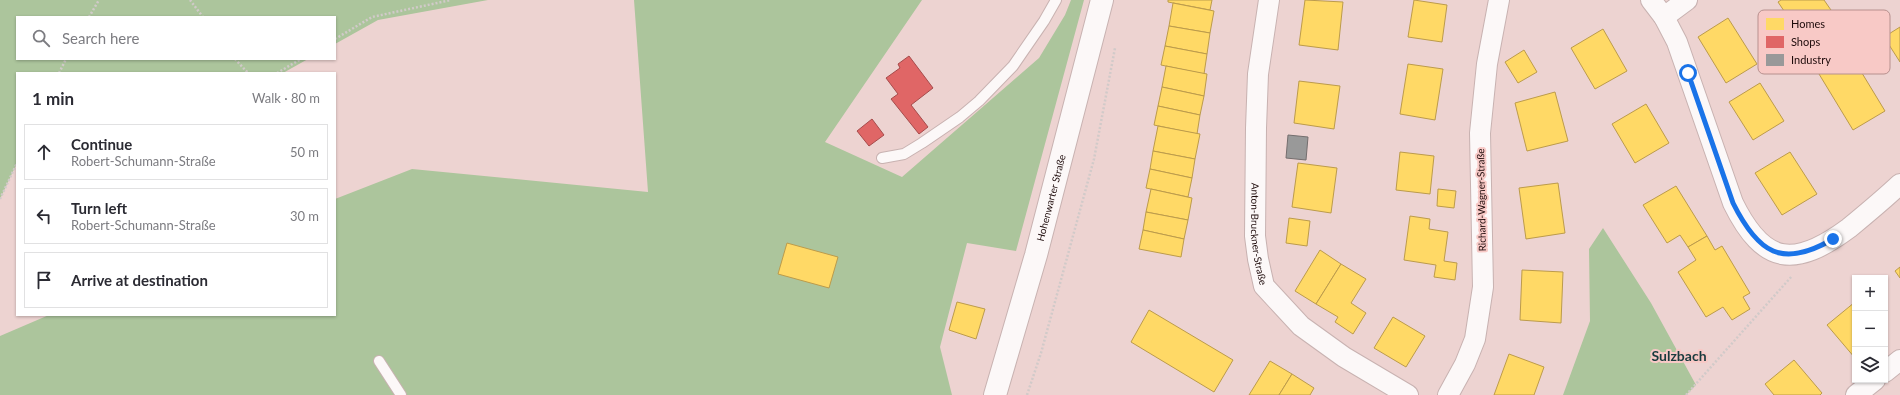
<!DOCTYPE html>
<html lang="en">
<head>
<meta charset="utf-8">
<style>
	body { margin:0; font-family:Lato,sans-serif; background:#f7f7f7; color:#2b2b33 }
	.controls { position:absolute; right:12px; bottom:12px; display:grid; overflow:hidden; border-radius:0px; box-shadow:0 1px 3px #0004 }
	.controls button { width:36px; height:36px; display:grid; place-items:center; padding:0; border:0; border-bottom:1px solid #e1e1e2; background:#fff; color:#2b2b33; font:20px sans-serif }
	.stop { position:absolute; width:12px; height:12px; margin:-9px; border:3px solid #1a73e8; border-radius:50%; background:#fff }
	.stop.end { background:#1a73e8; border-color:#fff; box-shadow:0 1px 4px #0008 }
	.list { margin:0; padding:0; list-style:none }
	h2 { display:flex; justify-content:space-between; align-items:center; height:52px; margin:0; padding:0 16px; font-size:17px }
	h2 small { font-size:13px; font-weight:400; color:#7c7c81 }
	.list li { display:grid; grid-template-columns:26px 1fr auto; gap:12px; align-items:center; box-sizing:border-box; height:56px; margin:0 8px 8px; padding:0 8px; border:1px solid #e1e1e2; border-radius:0px }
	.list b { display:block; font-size:15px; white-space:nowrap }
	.list p { margin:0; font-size:13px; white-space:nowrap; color:#7c7c81 }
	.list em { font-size:13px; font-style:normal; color:#7c7c81 }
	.icon { flex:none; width:22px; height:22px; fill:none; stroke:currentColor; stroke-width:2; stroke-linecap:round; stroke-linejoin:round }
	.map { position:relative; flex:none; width:1900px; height:395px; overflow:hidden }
	.search { position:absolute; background:#fff; box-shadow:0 1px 3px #0004; left:16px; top:16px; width:320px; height:44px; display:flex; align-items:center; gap:10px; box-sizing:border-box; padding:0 14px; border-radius:0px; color:#7c7c81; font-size:15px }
	.panel { position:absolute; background:#fff; box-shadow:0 1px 3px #0004; left:16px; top:72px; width:320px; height:244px; border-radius:0px }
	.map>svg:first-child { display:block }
</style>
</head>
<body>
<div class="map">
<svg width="1900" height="395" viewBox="0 0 1900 395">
	<rect width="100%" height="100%" fill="#edd3d1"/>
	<g fill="#acc59c">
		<path d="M0,0H488L378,20L335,44V17H17V59H308L283,73H17V163L0,199Z"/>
		<path d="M634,0H922L825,142L902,177L1039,58L1065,15L1071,0H1084L1016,251L967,243L940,347L952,395H0V336L49,315H335V199L412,169L648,192Z"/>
		<path d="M1603,228L1651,303L1696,385L1686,395H1563L1590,321L1589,249Z"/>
	</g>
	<g fill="#ffd966" stroke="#bc9b4b">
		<path d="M1168,0H1212L1210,10L1168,2Z"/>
		<path d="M1305,0L1343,2L1338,50L1299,45Z"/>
		<path d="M1414,0L1447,5L1442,42L1408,37Z"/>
		<path d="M1781,0H1824L1840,23L1807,45L1778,2Z"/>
		<path d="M1173,3L1214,11L1210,33L1169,26Z"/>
		<path d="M1728,18L1757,64L1726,83L1698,37Z"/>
		<path d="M1169,26L1210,33L1207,54L1165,46Z"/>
		<path d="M1900,27V62L1884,37Z"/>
		<path d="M1603,29L1627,71L1595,89L1571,48Z"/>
		<path d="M1165,46L1207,54L1204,74L1161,65Z"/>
		<path d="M1524,50L1537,72L1518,83L1505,62Z"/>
		<path d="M1851,55L1885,111L1853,130L1819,74Z"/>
		<path d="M1408,64L1443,69L1435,120L1400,114Z"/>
		<path d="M1166,66L1207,74L1204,96L1162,87Z"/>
		<path d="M1299,81L1340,86L1334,129L1294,123Z"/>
		<path d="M1760,83L1784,121L1753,140L1729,102Z"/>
		<path d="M1162,87L1204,96L1200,115L1158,106Z"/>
		<path d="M1555,92L1568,141L1527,151L1515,103Z"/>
		<path d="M1646,104L1669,143L1635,163L1612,124Z"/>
		<path d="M1158,106L1200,115L1197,134L1154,125Z"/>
		<path d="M1158,126L1200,134L1195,159L1153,151Z"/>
		<path d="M1153,151L1195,159L1192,178L1150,169Z"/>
		<path d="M1400,152L1434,156L1430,194L1396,190Z"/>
		<path d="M1790,152L1817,194L1782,215L1755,173Z"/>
		<path d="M1298,163L1337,168L1331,213L1292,207Z"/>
		<path d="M1150,169L1192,178L1188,197L1146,188Z"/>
		<path d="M1558,183L1565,233L1526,239L1519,188Z"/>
		<path d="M1676,186L1707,236L1688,247L1680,235L1667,243L1643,205Z"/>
		<path d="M1151,189L1192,198L1188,220L1146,212Z"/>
		<path d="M1438,189L1456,191L1454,208L1437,206Z"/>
		<path d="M1146,212L1188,220L1184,239L1143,230Z"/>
		<path d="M1410,216L1430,219L1429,229L1448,232L1444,261L1457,263L1455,280L1434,277L1436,265L1404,260Z"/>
		<path d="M1289,218L1310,221L1307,246L1286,243Z"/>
		<path d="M1143,230L1184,239L1181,257L1139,249Z"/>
		<path d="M1707,236L1715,250L1722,246L1750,293L1743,297L1750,309L1732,320L1723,307L1706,317L1678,272L1696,260L1688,247Z"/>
		<path d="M787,243L838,257L829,288L778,274Z"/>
		<path d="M1320,250L1341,264L1316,304L1295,291Z"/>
		<path d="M1341,264L1366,279L1351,303L1366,313L1353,334L1335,322L1338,317L1316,304Z"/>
		<path d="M1900,267V278L1895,271Z"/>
		<path d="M1522,270L1563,272L1561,323L1520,320Z"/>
		<path d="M957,302L985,309L976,339L949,330Z"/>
		<path d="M1855,302V358L1827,325Z"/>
		<path d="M1149,310L1233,360L1214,392L1131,342Z"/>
		<path d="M1393,317L1425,336L1406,367L1374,348Z"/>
		<path d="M1509,354L1544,367L1534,395H1494Z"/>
		<path d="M1794,360L1822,393L1820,395H1774L1765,384Z"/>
		<path d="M1270,361L1292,374L1279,395H1249Z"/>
		<path d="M1292,374L1314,388L1310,395H1279Z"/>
	</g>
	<g fill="#e06666" stroke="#a64b4b">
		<path d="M909,56L933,88L911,105L928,127L919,134L891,99L898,94L886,78L900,68L898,64Z"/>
		<path d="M872,119L884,135L869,146L857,131Z"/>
	</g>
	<path fill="#999" stroke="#746e6e" d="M1288,135L1308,137L1306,160L1286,158Z"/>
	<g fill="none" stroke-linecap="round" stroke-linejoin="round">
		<g stroke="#c8b2b1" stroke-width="12">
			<g id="service">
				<path d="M882,158L904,154L922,143L960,117L979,101L1013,66L1044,21L1056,0"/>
				<path d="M379,361L401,395"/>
			</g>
		</g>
		<g stroke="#c8b2b1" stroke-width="22">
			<g id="minor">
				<path id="s1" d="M1269,0L1258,74L1256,128L1255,236L1258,259L1264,286L1301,326L1344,357L1408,395"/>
				<path d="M1651,0L1664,17L1677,42L1733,203C1764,266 1795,268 1849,228C1866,214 1884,199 1900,184"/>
				<path d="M1664,17L1687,0"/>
				<path d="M1885,372L1900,360"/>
				<path d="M1448,395L1465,364L1475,339L1483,287L1480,133L1487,64L1499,0"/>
				<path d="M1856,395L1875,380"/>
			</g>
		</g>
		<g stroke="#c8b2b1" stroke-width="24">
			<g id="tertiary">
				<path id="s2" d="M995,395L1036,255L1102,0"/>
			</g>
		</g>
		<g stroke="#d1cac9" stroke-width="2.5" stroke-dasharray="2 2" stroke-linecap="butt">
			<path d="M190,0L203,17"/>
			<path d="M89,17L99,0"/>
			<path d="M335,39L372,17L451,0"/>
			<path d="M235,59L248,73"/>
			<path d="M59,73L66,59"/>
			<path d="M277,73L301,59"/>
			<path d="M0,199L17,163"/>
			<path d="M1027,395L1041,353L1094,159L1115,48"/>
			<path d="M1686,395L1792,276"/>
		</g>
		<use href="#service" stroke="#fcf8f8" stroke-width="10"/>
		<use href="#minor" stroke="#fcf8f8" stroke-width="20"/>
		<use href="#tertiary" stroke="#fcf8f8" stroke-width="22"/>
	</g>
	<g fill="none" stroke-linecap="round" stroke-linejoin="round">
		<path stroke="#1a73e8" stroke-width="5" d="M1688,73L1733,203C1758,253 1782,269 1833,239"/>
	</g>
	<g text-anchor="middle" stroke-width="4" stroke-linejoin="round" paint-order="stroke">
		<g font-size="10" fill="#1e0b0b" stroke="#f8c9c6">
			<text dy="4" stroke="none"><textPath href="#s2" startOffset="205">Hohenwarter Straße</textPath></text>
			<text transform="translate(1481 200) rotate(-91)" y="4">Richard-Wagner-Straße</text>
			<text dy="4" stroke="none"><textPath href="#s1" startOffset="235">Anton-Bruckner-Straße</textPath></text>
		</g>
		<g font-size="14" font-weight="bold" fill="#193b3e" stroke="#f8c9c6">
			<text x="1679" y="361">Sulzbach</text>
		</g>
	</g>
	<rect x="1758" y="10" width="132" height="64" rx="6" fill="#f8c9c6" stroke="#b7908e" stroke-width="1"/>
	<rect x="1766" y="18" width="18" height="12" fill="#ffd966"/>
	<rect x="1766" y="36" width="18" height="12" fill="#e06666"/>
	<rect x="1766" y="54" width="18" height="12" fill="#999"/>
	<g font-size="11" fill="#1e0b0b">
		<text x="1791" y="28">Homes</text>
		<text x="1791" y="46">Shops</text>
		<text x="1791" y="64">Industry</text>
	</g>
</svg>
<div class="controls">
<button>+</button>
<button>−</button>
<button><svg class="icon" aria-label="layers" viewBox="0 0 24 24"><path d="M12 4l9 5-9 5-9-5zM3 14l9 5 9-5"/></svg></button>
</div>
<div class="stop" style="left:1688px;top:73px"></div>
<div class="stop end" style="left:1833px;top:239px"></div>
<div class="search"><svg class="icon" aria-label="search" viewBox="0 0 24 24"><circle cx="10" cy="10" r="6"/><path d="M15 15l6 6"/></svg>Search here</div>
<section class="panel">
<h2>1 min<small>Walk · 80 m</small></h2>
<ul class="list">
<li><svg class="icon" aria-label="ahead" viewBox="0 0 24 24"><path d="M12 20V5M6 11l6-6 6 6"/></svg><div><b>Continue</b><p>Robert-Schumann-Straße</p></div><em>50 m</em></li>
<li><svg class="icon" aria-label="left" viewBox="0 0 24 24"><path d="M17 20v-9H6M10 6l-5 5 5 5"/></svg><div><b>Turn left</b><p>Robert-Schumann-Straße</p></div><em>30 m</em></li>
<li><svg class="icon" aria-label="arrive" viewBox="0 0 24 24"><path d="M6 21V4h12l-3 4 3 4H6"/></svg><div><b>Arrive at destination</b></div></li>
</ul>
</section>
</div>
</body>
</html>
